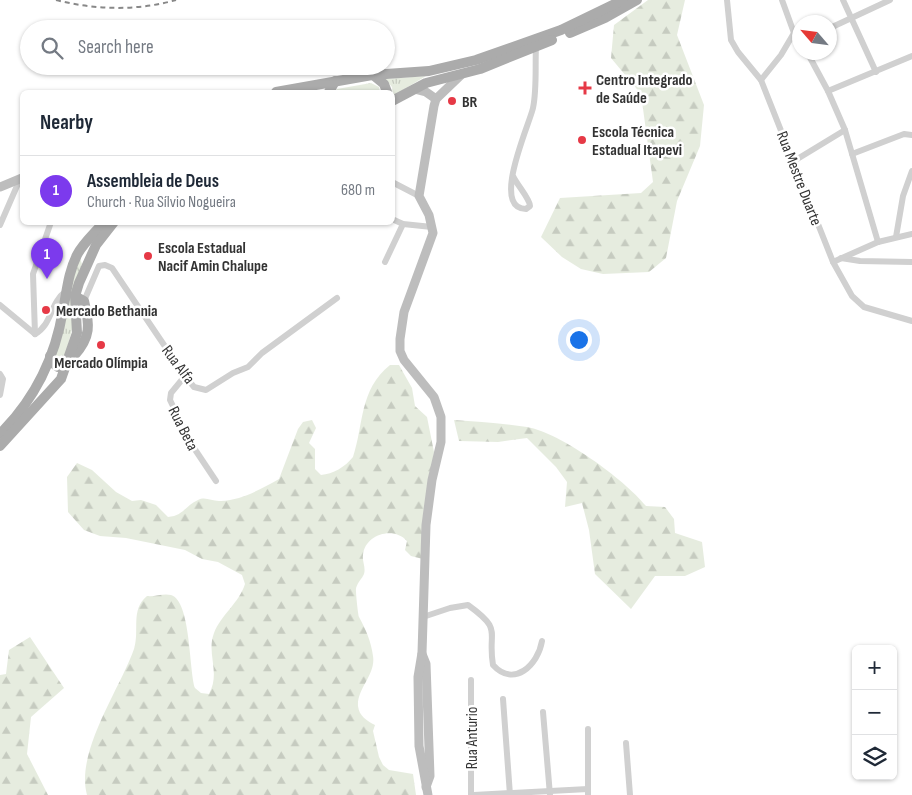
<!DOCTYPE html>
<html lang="en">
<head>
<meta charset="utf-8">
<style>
	body { margin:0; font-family:"Sofia Sans Condensed",sans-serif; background:#f2f2f3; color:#1f2937 }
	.controls { position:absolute; right:15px; bottom:15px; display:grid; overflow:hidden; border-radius:8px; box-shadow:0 1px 4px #0004 }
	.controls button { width:45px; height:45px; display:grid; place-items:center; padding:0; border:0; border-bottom:1px solid #e0e1e3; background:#fff; color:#1f2937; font:25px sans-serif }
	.compass { position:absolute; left:792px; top:15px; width:45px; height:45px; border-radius:50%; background:#fff; box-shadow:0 1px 4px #0004; rotate:298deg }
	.you { position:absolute; left:578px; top:339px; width:18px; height:18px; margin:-12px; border:4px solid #fff; border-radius:50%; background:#1a73e8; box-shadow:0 0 0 8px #1a73e833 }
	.badge { display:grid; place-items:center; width:32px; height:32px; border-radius:50%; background:#7c3aed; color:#fff; font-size:16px; font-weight:700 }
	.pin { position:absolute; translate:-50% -41px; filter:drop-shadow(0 1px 2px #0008) }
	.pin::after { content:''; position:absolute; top:26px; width:18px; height:15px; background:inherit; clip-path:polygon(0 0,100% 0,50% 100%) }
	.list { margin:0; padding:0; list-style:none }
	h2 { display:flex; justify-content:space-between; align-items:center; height:65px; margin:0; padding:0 20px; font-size:21px }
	h2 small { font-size:16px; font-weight:400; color:#747a83 }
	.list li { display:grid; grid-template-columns:32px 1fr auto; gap:15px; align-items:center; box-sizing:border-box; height:70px; padding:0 20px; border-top:1px solid #e0e1e3 }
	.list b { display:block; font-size:19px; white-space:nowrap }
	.list p { margin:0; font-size:16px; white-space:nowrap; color:#747a83 }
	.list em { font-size:16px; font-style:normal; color:#747a83 }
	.icon { flex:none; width:28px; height:28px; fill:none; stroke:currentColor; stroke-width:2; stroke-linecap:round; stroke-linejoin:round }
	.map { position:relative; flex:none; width:912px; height:795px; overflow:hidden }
	.search { position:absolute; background:#fff; box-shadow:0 1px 4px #0004; left:20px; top:20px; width:375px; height:55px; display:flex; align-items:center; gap:12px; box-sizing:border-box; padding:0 18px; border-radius:28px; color:#747a83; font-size:19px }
	.panel { position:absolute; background:#fff; box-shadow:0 1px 4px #0004; left:20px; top:90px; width:375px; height:135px; border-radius:8px }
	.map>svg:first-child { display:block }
</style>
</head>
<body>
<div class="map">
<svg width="912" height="795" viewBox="0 0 912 795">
	<defs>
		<pattern id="grass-tufts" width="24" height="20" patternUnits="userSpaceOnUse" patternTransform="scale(1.25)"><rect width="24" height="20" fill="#e6ecdf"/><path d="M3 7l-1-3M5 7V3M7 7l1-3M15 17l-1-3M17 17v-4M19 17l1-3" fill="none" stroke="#c6cbc0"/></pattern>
		<pattern id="forest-firs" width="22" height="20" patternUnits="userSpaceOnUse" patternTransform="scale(1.25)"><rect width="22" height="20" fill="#e6ecdf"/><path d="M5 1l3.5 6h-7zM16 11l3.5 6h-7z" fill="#c6cbc0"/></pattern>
	</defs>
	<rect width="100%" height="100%" fill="#fff"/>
	<g fill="url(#grass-tufts)">
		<path d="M426,76L393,96L392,87L385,79Z"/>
		<path d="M371,83L379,87L380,92H334L337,89Z"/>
		<path d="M80,258L82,264L73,289L74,322L64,360L58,363L55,357L70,277Z"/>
	</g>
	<g fill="url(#forest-firs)">
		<path d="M648,0H685L677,35L704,105L700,146L677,201L666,258L649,272L603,274L581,269L562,257L541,237L560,198L641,193L653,182L641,94L611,58L614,25Z"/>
		<path d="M390,365H399L412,388L415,406L427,417L434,452L423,559L411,556L405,550L407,541C394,526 365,534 363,555C362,562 366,567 364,574C362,579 355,585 356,591C356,595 358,614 359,617C366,630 371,641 373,656C376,675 357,688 358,706C359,716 367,721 375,725L373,731L379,757L383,765L389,770L413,774L416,795H87C75,752 120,689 134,649C140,630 130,610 147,596C155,597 163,593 171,595C191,601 189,670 195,688L201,693L209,694C221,672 206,654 214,633C221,615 239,603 245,584L242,575L218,562L202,559L185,550L126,538L100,536L84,530L68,512L67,477L77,463L92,470L116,492L132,501L141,500L156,505L168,517C183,516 185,506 198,500C206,496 212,502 221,501C242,500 261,489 279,479L298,429L303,422L312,420L316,428L309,443L315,449V469L321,475C333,474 345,467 353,457C364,424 359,390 390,365Z"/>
		<path d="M454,420C478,422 503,423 527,427C561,433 624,479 646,506L665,507L674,519L675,533L702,542L705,567L685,576H655L631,609L595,574L589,530L582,503L565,507L567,482L556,467L527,438L498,442L459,441Z"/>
		<path d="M30,637L64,688L31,717L27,754L48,795H0V675L6,674L9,650Z"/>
	</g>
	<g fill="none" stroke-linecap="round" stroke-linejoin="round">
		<g stroke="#d0d0d0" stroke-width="6">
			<path d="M727,0L731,40L738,52L761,80L833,262L852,296L864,307L912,321"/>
			<path d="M782,0L794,33L800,40"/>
			<path d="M843,0L876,72"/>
			<path d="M830,28L890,0"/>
			<path d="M807,52L828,91L845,130L878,242"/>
			<path d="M761,80L781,55L794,33"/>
			<path d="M828,91L912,56"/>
			<path d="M852,154L904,134L912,135"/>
			<path d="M794,161L845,130"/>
			<path d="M513,176C517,185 530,199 530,206L526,209C490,209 530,123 533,108C537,89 535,66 536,46"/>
			<path d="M392,182L419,196"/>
			<path d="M392,219L403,224L432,227"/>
			<path d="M0,225L20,179"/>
			<path d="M896,237L903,196L912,171"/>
			<path d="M841,258L860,261L912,262"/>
			<path d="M385,262L403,224"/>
			<path d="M833,262L878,242L912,234"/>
			<path d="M84,301L99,266L105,265L112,268L185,376L194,387L206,390L233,373L248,367L262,353L337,298"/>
			<path d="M0,305L35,334"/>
			<path d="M35,334L33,274L51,222"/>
			<path d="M35,334C52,325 50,303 65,292"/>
			<path d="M0,374L3,379L0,395"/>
			<path d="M185,376L171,393L170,400L192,445L216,481"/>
			<path d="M423,617L450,608L468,605C504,631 487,630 493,665C514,688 538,665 542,641"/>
			<path d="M471,680V795"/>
			<path d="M503,699L510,795"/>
			<path d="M543,712L550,795"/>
			<path d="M588,729V795"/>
			<path d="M626,743L630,795"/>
			<path d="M474,795L588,789"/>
		</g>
		<g stroke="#bdbdbd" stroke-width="9">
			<path d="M414,89L426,92L436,99"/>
			<path d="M0,187L22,178"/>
			<path d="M422,654L426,664L430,776L426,787"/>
			<path d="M428,795L419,746L418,677L422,653L426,525L432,480L441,442V417L434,397L404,360L400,351V339L404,312L433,233L429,215L419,196L434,106L436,99L462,74"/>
		</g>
		<g stroke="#ababab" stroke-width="10">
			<path d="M570,33L605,18L637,0"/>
			<path d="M373,75L384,84L387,92"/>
			<path d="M276,92L372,75L429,71L476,60L561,30L623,0"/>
			<path d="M329,92L335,81"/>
			<path d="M392,101L426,83L480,69L552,40"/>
			<path d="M50,356L54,364L58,367C66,366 69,361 74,356C91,337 90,325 84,301L75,296"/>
			<path d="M0,434C35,399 55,359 63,310C67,291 68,273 77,255C83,243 95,233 104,222"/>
			<path d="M0,446L61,379L77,333L75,296L79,283L96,245L114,222"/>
		</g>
		<path stroke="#888" stroke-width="2" stroke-dasharray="5 4" stroke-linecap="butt" d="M56,0C95,10 137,11 176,0"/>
	</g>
	<g fill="#e63946" stroke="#fff" stroke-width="2">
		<path d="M582.5 80.5h5v5h5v5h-5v5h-5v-5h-5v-5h5z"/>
		<circle cx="452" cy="101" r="5"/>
		<circle cx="582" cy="140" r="5"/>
		<circle cx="148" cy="256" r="5"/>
		<circle cx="46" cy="310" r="5"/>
		<circle cx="101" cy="345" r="5"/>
	</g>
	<g text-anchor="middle" stroke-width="5" stroke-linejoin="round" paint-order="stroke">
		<g font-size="16" font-weight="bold" fill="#333" stroke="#fff" text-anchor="start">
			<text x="596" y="85">Centro Integrado<tspan x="596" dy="18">de Saúde</tspan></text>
			<text x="462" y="107">BR</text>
			<text x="592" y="137">Escola Técnica<tspan x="592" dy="18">Estadual Itapevi</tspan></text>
			<text x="158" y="253">Escola Estadual<tspan x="158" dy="18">Nacif Amin Chalupe</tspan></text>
			<text x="56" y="316">Mercado Bethania</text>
			<text x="101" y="368" text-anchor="middle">Mercado Olímpia</text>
		</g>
		<g font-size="16" fill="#333" stroke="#fff">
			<text transform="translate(800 178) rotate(69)" y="6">Rua Mestre Duarte</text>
			<text transform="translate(179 364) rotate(53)" y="6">Rua Alfa</text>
			<text transform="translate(184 428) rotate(63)" y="6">Rua Beta</text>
			<text transform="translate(471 738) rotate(-90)" y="6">Rua Anturio</text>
		</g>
	</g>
</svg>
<div class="controls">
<button>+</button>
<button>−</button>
<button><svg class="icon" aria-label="layers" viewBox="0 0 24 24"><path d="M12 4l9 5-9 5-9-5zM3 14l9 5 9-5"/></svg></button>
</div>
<svg class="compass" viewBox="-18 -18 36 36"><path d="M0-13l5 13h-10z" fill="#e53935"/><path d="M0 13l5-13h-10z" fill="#747a83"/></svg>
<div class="you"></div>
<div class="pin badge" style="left:47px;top:279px">1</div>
<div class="search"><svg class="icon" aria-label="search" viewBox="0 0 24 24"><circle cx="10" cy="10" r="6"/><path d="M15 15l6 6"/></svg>Search here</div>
<section class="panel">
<h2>Nearby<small></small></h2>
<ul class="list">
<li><span class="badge">1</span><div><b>Assembleia de Deus</b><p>Church · Rua Sílvio Nogueira</p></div><em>680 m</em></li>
</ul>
</section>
</div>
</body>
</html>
